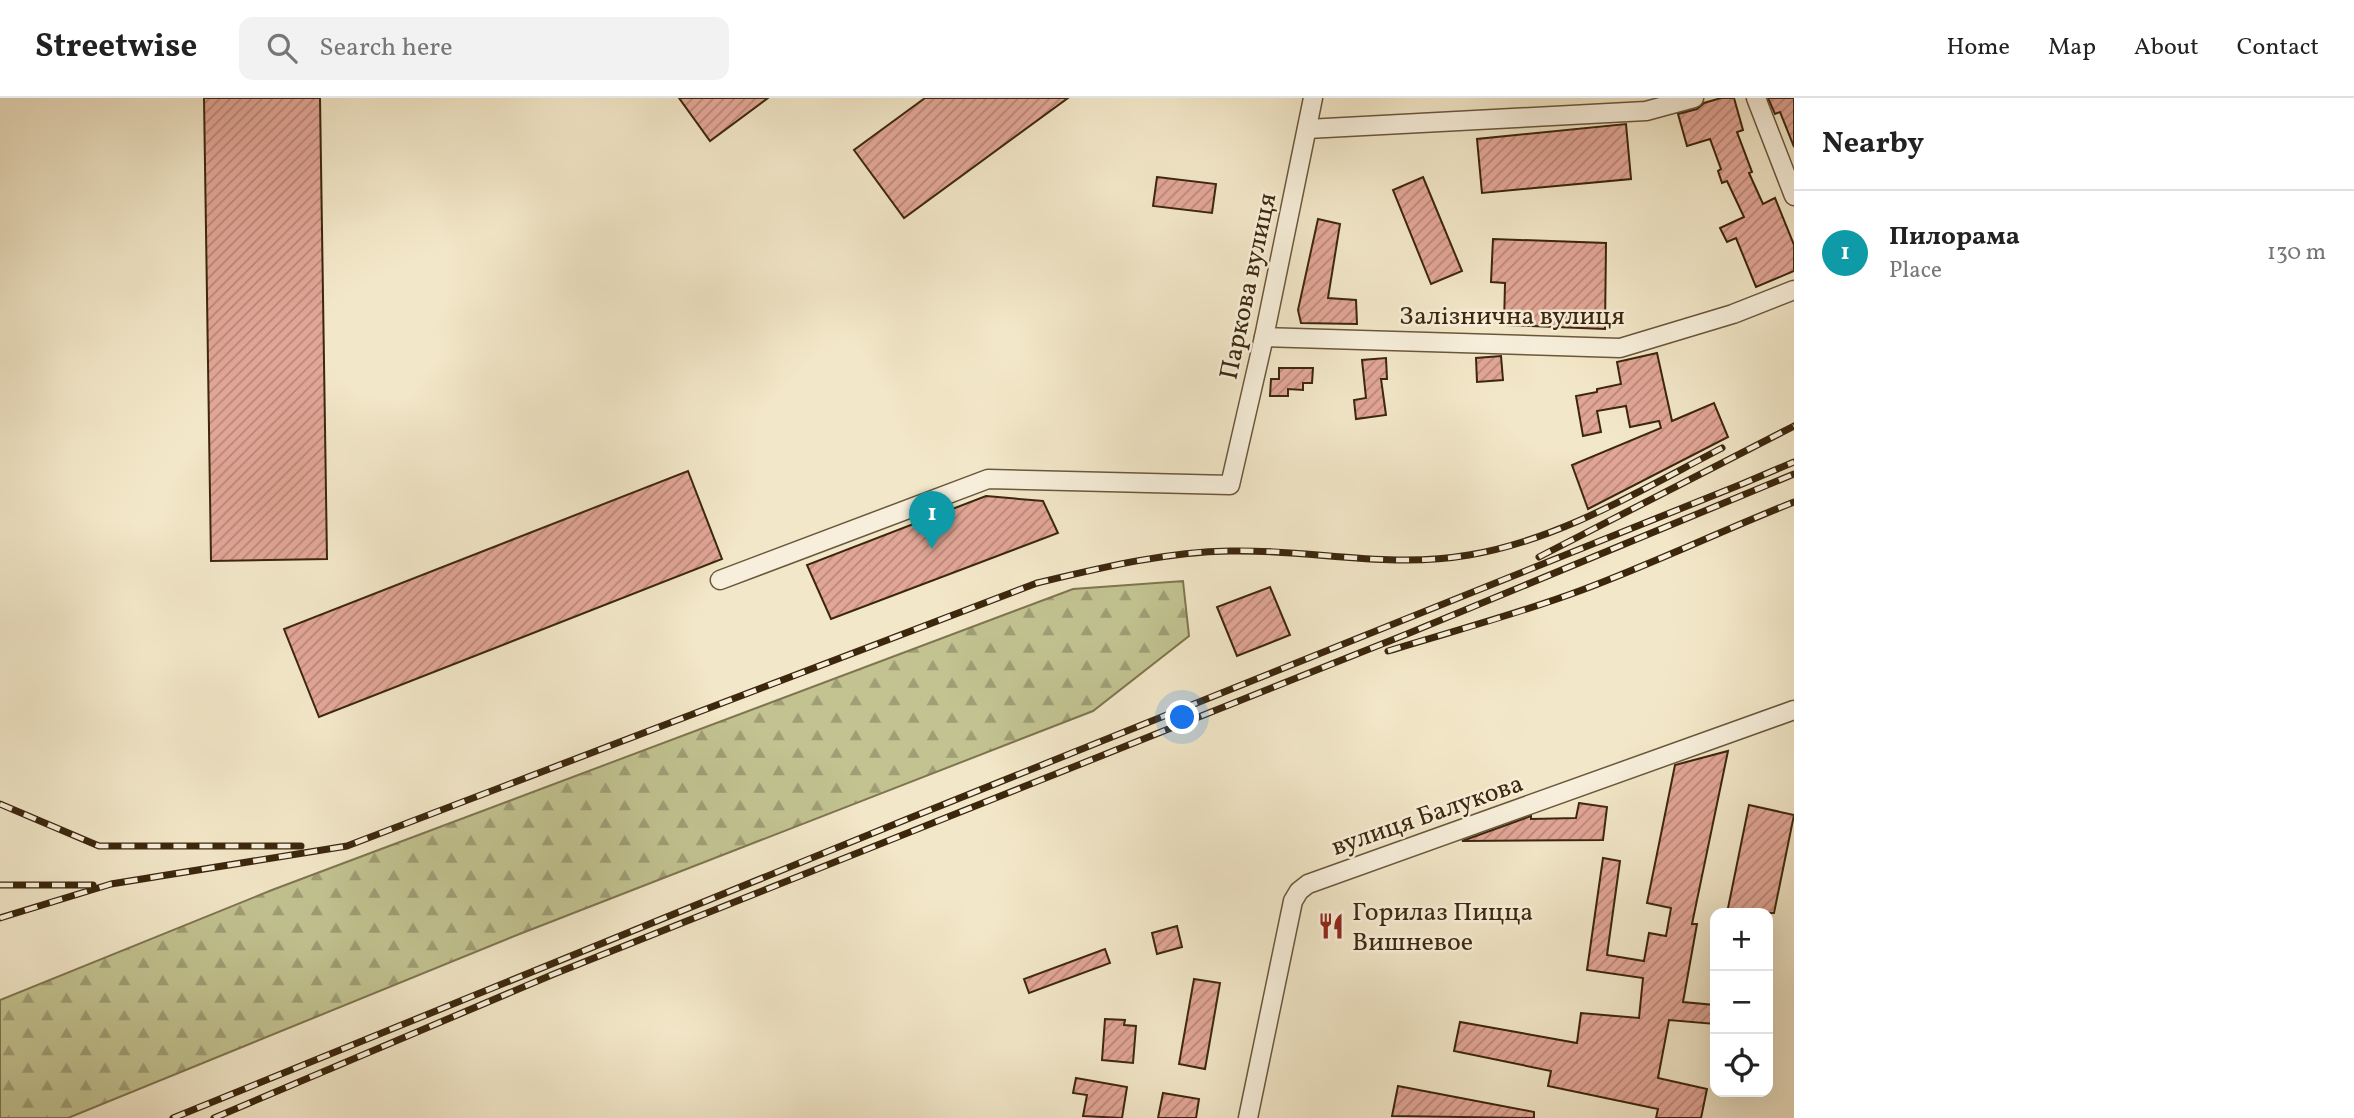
<!DOCTYPE html>
<html lang="en">
<head>
<meta charset="utf-8">
<style>
	body { margin:0; font-family:Vollkorn,serif; background:#f2f2f2; color:#222 }
	.controls { position:absolute; right:21px; bottom:21px; display:grid; overflow:hidden; border-radius:14px; box-shadow:0 7px 28px #0002 }
	.controls button { width:63px; height:63px; display:grid; place-items:center; padding:0; border:0; border-bottom:2px solid #e0e0e0; background:#fff; color:#222; font:35px sans-serif }
	.you { position:absolute; left:1183px; top:620px; width:24px; height:24px; margin:-18px; border:5px solid #fff; border-radius:50%; background:#1a73e8; box-shadow:0 0 0 10px #1a73e833 }
	.badge { display:grid; place-items:center; width:46px; height:46px; border-radius:50%; background:#8f2418; color:#fff; font-size:23px; font-weight:700 }
	.pin { position:absolute; translate:-50% -58px; filter:drop-shadow(0 2px 4px #0008) }
	.pin::after { content:''; position:absolute; top:37px; width:24px; height:21px; background:inherit; clip-path:polygon(0 0,100% 0,50% 100%) }
	.list { margin:0; padding:0; list-style:none }
	h2 { display:flex; justify-content:space-between; align-items:center; height:91px; margin:0; padding:0 28px; font-size:30px }
	h2 small { font-size:23px; font-weight:400; color:#767676 }
	.list li { display:grid; grid-template-columns:46px 1fr auto; gap:21px; align-items:center; box-sizing:border-box; height:126px; padding:0 28px; border-top:2px solid #e0e0e0 }
	.list b { display:block; font-size:26px; white-space:nowrap }
	.list p { margin:0; font-size:23px; white-space:nowrap; color:#767676 }
	.list em { font-size:23px; font-style:normal; color:#767676 }
	.icon { flex:none; width:38px; height:38px; fill:none; stroke:currentColor; stroke-width:2; stroke-linecap:round; stroke-linejoin:round }
	.map { position:relative; flex:none; width:1794px; height:1020px; overflow:hidden }
	header { display:flex; align-items:center; gap:42px; box-sizing:border-box; height:98px; padding:0 35px; background:#fff; border-bottom:2px solid #e0e0e0 }
	header strong { font-size:33px }
	nav { display:flex; gap:38px; margin-inline-start:auto; font-size:24px }
	.search { width:490px; height:63px; background:#f2f2f2; display:flex; align-items:center; gap:18px; box-sizing:border-box; padding:0 24px; border-radius:14px; color:#767676; font-size:26px }
	main { display:flex }
	aside { flex:1; background:#fff }
	.map>svg:first-child { display:block }
</style>
</head>
<body>
<header>
<strong>Streetwise</strong>
<div class="search"><svg class="icon" aria-label="search" viewBox="0 0 24 24"><circle cx="10" cy="10" r="6"/><path d="M15 15l6 6"/></svg>Search here</div>
<nav><a>Home</a><a>Map</a><a>About</a><a>Contact</a></nav>
</header>
<main>
<div class="map">
<svg width="1794" height="1020" viewBox="0 0 1794 1020">
	<defs>
		<pattern id="forest-firs" width="22" height="20" patternUnits="userSpaceOnUse" patternTransform="scale(1.75)"><rect width="22" height="20" fill="#c2c391"/><path d="M5 1l3.5 6h-7zM16 11l3.5 6h-7z" fill="#9f9e75"/></pattern>
		<pattern id="building-hatch" width="6" height="6" patternUnits="userSpaceOnUse" patternTransform="scale(1.75)"><rect width="6" height="6" fill="#e2a696"/><path d="M-1 1l2-2M0 6l6-6M5 7l2-2" fill="none" stroke="#b88779"/></pattern>
	</defs>
	<rect width="100%" height="100%" fill="#f2e7c8"/>
	<filter id="stains"><feTurbulence type="fractalNoise" baseFrequency=".00286" numOctaves="4"/><feColorMatrix values="0 0 0 0 .2 0 0 0 0 .09 0 0 0 0 .02 0 0 0 .5 -.17"/></filter>
	<radialGradient id="worn" r=".72"><stop offset=".6" stop-color="#630" stop-opacity="0"/><stop offset="1" stop-color="#630" stop-opacity=".3"/></radialGradient>
	<path fill="url(#forest-firs)" stroke="#7f754f" stroke-width="2" d="M1183,483L1189,538L1093,613L517,837L68,1020H0V902L272,792L1073,491Z"/>
	<g fill="url(#building-hatch)" stroke="#3c270d" stroke-width="2">
		<path d="M204,0H320L327,461L211,463Z"/>
		<path d="M679,0H768L710,43Z"/>
		<path d="M925,0H1068L904,120L854,52Z"/>
		<path d="M1721,0H1734L1743,32L1737,34L1752,74L1749,75L1763,106L1775,100L1794,147V173L1756,189L1736,140L1727,144L1720,130L1744,119L1727,83L1722,85L1718,73L1721,71L1710,41L1687,48L1678,16L1697,11L1704,5Z"/>
		<path d="M1768,0H1794V49L1780,14L1775,16Z"/>
		<path d="M1626,26L1631,81L1482,95L1477,41Z"/>
		<path d="M1157,79L1216,86L1212,115L1153,108Z"/>
		<path d="M1423,79L1462,173L1431,186L1393,92Z"/>
		<path d="M1318,121L1340,126L1328,200L1356,202L1357,226L1301,225L1298,212Z"/>
		<path d="M1493,141L1606,145L1605,231L1504,227L1505,185L1491,184Z"/>
		<path d="M1657,255L1672,323L1714,305L1728,339L1588,411L1572,367L1661,330L1659,323L1630,329L1626,308L1597,313L1601,334L1583,338L1576,298L1597,294V291L1621,286L1617,264Z"/>
		<path d="M1501,258L1503,282L1477,284L1476,260Z"/>
		<path d="M1386,260L1387,281H1381L1386,317L1356,321L1354,302L1366,300L1362,262Z"/>
		<path d="M1279,270H1313L1312,285H1303V292L1288,291V298H1270L1271,281H1279Z"/>
		<path d="M688,373L722,461L319,619L284,531Z"/>
		<path d="M986,398L1043,403L1058,435L831,521L807,467Z"/>
		<path d="M1270,489L1290,537L1237,558L1217,509Z"/>
		<path d="M1728,653L1692,826H1697L1683,904L1715,907V926L1669,922L1658,980L1707,991L1701,1020H1656L1658,1011L1548,988L1551,973L1454,953L1460,924L1577,945L1581,915L1639,920L1643,880L1587,872L1603,760L1620,763L1607,857L1644,863L1649,835L1666,838L1671,810L1647,805L1675,667Z"/>
		<path d="M1579,705L1607,709L1603,742L1462,743L1531,718V721L1576,720Z"/>
		<path d="M1749,707L1794,717L1774,815H1727Z"/>
		<path d="M1177,828L1182,849L1157,856L1152,835Z"/>
		<path d="M1105,851L1110,865L1029,895L1024,881Z"/>
		<path d="M1194,881L1220,885L1205,971L1179,966Z"/>
		<path d="M1105,921L1125,922L1124,927L1136,928L1133,965L1102,962Z"/>
		<path d="M1076,980L1127,989L1122,1020L1083,1018L1087,997L1073,995Z"/>
		<path d="M1398,988L1534,1014V1020L1392,1018Z"/>
		<path d="M1163,995L1199,1001L1196,1020H1158Z"/>
	</g>
	<g fill="none" stroke-linecap="round" stroke-linejoin="round">
		<g stroke="#6a573c" stroke-width="21">
			<g id="street">
				<path d="M1756,0L1794,98"/>
				<path d="M1307,31L1646,13L1694,0"/>
				<path d="M1264,239L1620,250L1733,216L1794,192"/>
				<path d="M720,482L988,381L1230,387L1264,239L1313,0"/>
				<path d="M1248,1020L1293,803L1299,793L1308,786L1794,612"/>
			</g>
		</g>
		<use href="#street" stroke="#f7efdb" stroke-width="18"/>
		<g stroke="#3c270d" stroke-width="7">
			<g id="rail">
				<path d="M1539,459L1794,328"/>
				<path d="M1388,553C1453,533 1518,516 1582,492C1654,465 1723,432 1794,404"/>
				<path d="M0,706L99,748H301"/>
				<path d="M0,787H93"/>
				<path d="M0,820L111,786L347,748L1037,485C1100,470 1164,454 1230,453C1310,451 1388,471 1469,457C1559,442 1641,392 1722,350"/>
				<path d="M173,1020L905,722L1742,386L1794,364"/>
				<path d="M214,1020L554,876L1407,536L1794,376"/>
			</g>
		</g>
		<use href="#rail" stroke="#f7efdb" stroke-width="4.5" stroke-dasharray="13" stroke-linecap="butt"/>
	</g>
	<defs>
		<g id="restaurant-bare" transform="scale(2.1)"><path d="M-5-6h1v4h1v-4h1v4h1v-4h1v5L-1.5 .5V6h-2V.5L-5-1ZM5-6V6H3V1.5H1.5Q1.5-4 5-6Z" fill="#8f2418" stroke="#f7efdb" stroke-width="2.5" paint-order="stroke"/></g>
	</defs>
	<g fill-rule="evenodd">
		<use href="#restaurant-bare" x="1331" y="828"/>
	</g>
	<g text-anchor="middle" stroke-width="5" stroke-linejoin="round" paint-order="stroke">
		<g font-size="26" fill="#3c270d" stroke="#f7efdb">
			<text transform="translate(1247 188) rotate(-78)" y="9">Паркова вулиця</text>
			<text x="1512" y="226">Залізнична вулиця</text>
			<text transform="translate(1427 716) rotate(-19)" y="9">вулиця Балукова</text>
		</g>
		<g font-size="26" fill="#3c270d" stroke="#f7efdb" text-anchor="start">
			<text x="1352" y="822">Горилаз Пицца<tspan x="1352" dy="30">Вишневое</tspan></text>
		</g>
	</g>
	<rect width="100%" height="100%" filter="url(#stains)"/>
	<rect width="100%" height="100%" fill="url(#worn)"/>
</svg>
<div class="controls">
<button>+</button>
<button>−</button>
<button><svg class="icon" aria-label="locate" viewBox="0 0 24 24"><circle cx="12" cy="12" r="6"/><path d="M12 2v4M12 18v4M2 12h4M18 12h4"/></svg></button>
</div>
<div class="you"></div>
<div class="pin badge" style="left:932px;top:451px;background:#0f9aa8">1</div>
</div>
<aside>
<h2>Nearby<small></small></h2>
<ul class="list">
<li><span class="badge" style="background:#0f9aa8">1</span><div><b>Пилорама</b><p>Place</p></div><em>130 m</em></li>
</ul>
</aside>
</main>
</body>
</html>
